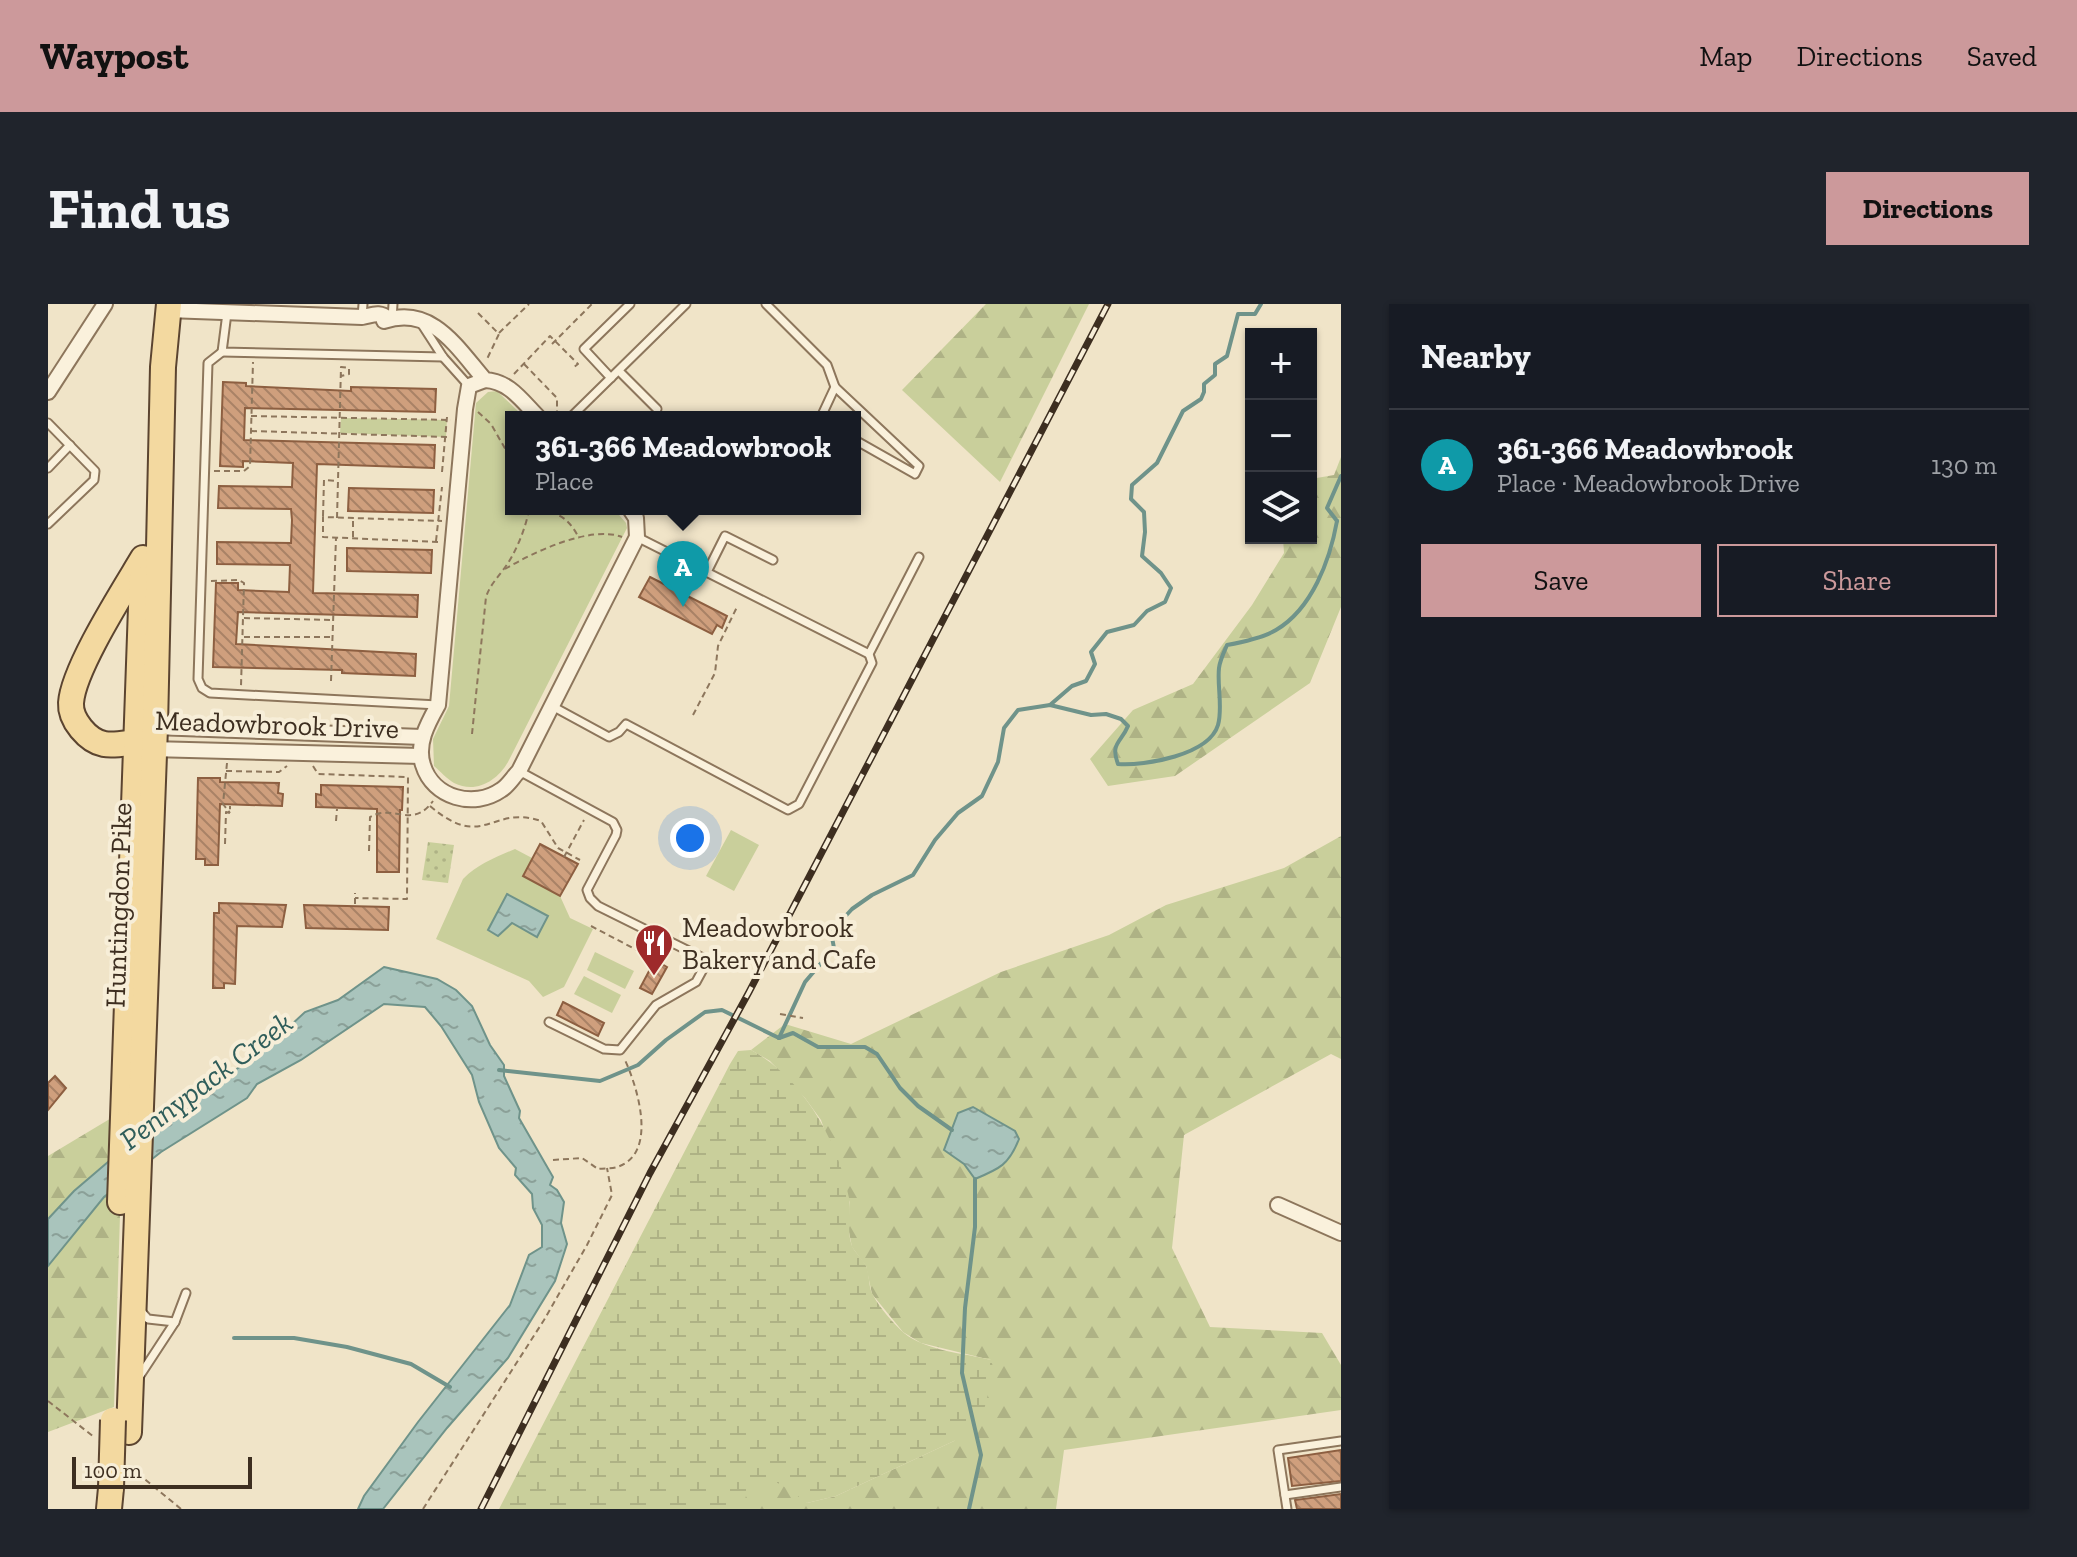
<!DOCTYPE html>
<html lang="en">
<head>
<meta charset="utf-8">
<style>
	body { margin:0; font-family:"Zilla Slab",serif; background:#20242c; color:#f1f3f6 }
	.controls { position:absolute; right:24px; top:24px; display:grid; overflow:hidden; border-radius:0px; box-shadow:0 2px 6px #0004 }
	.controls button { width:72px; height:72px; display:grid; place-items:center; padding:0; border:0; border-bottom:2px solid #363941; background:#171b24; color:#f1f3f6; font:40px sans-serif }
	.scale { position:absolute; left:24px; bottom:20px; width:180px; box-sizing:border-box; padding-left:8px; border:4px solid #3d2e20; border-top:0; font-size:22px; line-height:28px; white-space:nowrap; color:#3d2e20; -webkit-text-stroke:6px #f7eed8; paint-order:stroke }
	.you { position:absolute; left:642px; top:534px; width:28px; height:28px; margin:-20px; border:6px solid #fff; border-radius:50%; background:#1a73e8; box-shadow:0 0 0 12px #1a73e833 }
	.badge { display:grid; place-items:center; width:52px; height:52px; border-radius:50%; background:#cc999b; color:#fff; font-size:26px; font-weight:700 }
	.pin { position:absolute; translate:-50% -66px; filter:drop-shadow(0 2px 4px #0008) }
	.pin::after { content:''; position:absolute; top:42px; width:28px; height:24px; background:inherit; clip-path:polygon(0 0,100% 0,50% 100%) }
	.popup { position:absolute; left:457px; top:107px; width:356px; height:104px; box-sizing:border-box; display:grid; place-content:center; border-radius:0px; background:#171b24; filter:drop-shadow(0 2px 6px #0005); font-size:26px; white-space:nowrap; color:#9ea1a6 }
	.popup b { font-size:30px; color:#f1f3f6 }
	.popup::after { content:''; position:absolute; left:50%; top:100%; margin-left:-16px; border:16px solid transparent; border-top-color:#171b24 }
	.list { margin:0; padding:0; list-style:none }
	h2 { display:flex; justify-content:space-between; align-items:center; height:104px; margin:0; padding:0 32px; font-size:34px }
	h2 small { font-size:26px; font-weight:400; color:#9ea1a6 }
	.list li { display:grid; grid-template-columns:52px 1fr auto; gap:24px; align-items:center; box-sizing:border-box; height:112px; padding:0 32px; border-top:2px solid #363941 }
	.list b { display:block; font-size:30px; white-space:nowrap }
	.list p { margin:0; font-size:26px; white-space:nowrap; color:#9ea1a6 }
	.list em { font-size:26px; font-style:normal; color:#9ea1a6 }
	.actions { display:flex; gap:16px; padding:24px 32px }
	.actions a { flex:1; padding:18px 0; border:2px solid #cc999b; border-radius:0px; text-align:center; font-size:28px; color:#cc999b }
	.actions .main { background:#cc999b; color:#111 }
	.icon { flex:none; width:44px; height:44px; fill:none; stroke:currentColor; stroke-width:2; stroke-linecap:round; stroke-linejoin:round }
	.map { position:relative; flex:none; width:1293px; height:1205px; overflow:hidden; border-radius:0px }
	header { display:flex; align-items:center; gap:48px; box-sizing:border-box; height:112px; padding:0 40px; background:#cc999b; color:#111 }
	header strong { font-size:38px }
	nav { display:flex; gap:44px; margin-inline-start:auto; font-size:28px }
	.intro { display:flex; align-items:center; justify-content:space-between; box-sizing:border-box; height:192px; padding:0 48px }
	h1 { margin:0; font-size:56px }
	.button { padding:20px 36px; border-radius:0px; background:#cc999b; color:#111; font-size:28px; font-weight:700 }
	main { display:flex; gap:48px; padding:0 48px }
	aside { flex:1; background:#171b24; border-radius:0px; box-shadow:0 2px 6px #0004 }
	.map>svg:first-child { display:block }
</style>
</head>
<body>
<header>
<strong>Waypost</strong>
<nav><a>Map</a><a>Directions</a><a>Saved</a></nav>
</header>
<div class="intro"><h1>Find us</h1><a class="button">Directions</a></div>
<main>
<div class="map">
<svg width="1293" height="1205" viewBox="0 0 1293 1205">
	<defs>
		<pattern id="forest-firs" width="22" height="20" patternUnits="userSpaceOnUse" patternTransform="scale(2)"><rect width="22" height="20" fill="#c9cf9b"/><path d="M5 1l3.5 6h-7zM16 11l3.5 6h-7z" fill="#aeb285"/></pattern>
		<pattern id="wetland-marsh" width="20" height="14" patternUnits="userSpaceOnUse" patternTransform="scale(2)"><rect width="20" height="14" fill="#c9cf9b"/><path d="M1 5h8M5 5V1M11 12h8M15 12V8" fill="none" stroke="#aeb285"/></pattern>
		<pattern id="garden-dots" width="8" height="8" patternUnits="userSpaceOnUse" patternTransform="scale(2)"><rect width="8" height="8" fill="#c9cf9b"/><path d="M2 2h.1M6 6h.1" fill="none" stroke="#aeb285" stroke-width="1.8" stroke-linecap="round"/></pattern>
		<pattern id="water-ripples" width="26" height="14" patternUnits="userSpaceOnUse" patternTransform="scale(2)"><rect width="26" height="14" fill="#a9c4bc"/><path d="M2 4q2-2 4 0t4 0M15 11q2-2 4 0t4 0" fill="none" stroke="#8ba098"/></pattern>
		<pattern id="building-back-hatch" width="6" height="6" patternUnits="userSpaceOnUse" patternTransform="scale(2)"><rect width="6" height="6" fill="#cf9f7d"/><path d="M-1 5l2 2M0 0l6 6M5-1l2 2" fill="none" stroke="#a98266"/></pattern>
	</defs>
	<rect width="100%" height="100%" fill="#f0e4c8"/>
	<g fill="#c9cf9b">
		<path d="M449,87L476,113H463V205H566L578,219L579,224L460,458C449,477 428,490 406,479C399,475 392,467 386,462L385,435L401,402L428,99L440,88Z"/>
		<path d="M293,114L399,116L398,133L292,129Z"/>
		<path d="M683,526L711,541L686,587L658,572Z"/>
		<path d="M492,540L530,560L512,592L522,614L545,625L516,683L495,693L481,677L388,635L415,575C430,560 448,553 467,545L484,554Z"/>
		<path d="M547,648L586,667L577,685L539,666Z"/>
		<path d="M536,672L573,691L564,709L526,690Z"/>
	</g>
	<g fill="url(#forest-firs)">
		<path d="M938,0H1041L952,178L854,86Z"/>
		<path d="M1293,153V303L1262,379L1127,472L1060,482L1042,455L1085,406L1145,380L1204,301L1236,249L1235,234H1263V175L1286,171Z"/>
		<path d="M1293,532V755L1283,750L1136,831L1124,944L1162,1023L1274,1029L1293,1061V1106L1016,1146L1008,1205H636L611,971L759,1199L788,1192L906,1137L943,1056L873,1039L855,1028L824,990L818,962L804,943L800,923L802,899L773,816L757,794L722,757L703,746L737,720L803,740L953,668L1061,631L1118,601L1236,564Z"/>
		<path d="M75,807L74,847L26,887L0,915V852Z"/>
		<path d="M73,880L66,1103L0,1128V962L56,893Z"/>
	</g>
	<path fill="url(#wetland-marsh)" d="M703,746C755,774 790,837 801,894C804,910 798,926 804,942C807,949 815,955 818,962C822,971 820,983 825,991C831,1003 846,1020 856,1029C878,1047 916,1049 943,1056L946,1066L936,1106L906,1137L788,1192L759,1199C747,1191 717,1163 703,1181C699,1187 696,1198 694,1205H451L682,760L690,747Z"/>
	<path fill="url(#garden-dots)" d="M380,538L406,541L400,579L374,576Z"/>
	<g fill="url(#water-ripples)" stroke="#6f938a" stroke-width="2">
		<path d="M459,590L500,612L489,633L464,619L450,632L440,626Z"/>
		<path d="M336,663L389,675L408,686L424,702L442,741L456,761V772L472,807L471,814L505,873L502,881L509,886L516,898L513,919L519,940L507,977L460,1054L399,1124L335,1205H310L316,1192L370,1118L462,1001L481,951L494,943V921L485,904L484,890L467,871L468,864L451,844L431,798L424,771L393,722L377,703L336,700L253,756L209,780L199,794L113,848L56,893L0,962V915L26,887L81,840L179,771L211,751L257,708L290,696Z"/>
		<path d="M925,803L967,827L971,835C961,861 951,865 927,875L916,860L896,846L910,809Z"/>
	</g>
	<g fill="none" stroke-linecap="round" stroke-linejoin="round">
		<g stroke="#6f938a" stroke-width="4">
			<path d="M1289,217L1279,204L1293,172"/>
			<path d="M1002,401L1024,382L1038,377L1047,360L1043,348L1059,328L1086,321L1099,307L1117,298L1123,284L1113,269L1094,252L1097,228L1096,208L1083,195L1084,181L1109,159L1135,107L1153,95L1156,88V80L1167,71V60L1179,52L1190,10H1207L1213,0"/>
			<path d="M731,734L757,678L786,644L783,628L804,605L824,591L865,571L887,536L910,509L934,492L950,458L956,424L970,406L1002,401L1043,411L1058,410L1073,415L1080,422C1073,439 1062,439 1070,460C1097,462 1161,451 1170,421C1175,404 1169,382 1171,364C1172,356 1176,348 1179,341C1195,338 1215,334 1228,326C1264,305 1282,256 1289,217"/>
			<path d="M731,734L745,729L770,743H817L829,750L852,784L870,802L904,826"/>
			<path d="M451,766L552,777L590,761L618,736L657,708L674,706L731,734"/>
			<path d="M186,1034H246L299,1043L363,1060L402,1083"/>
			<path d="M921,1205L933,1151L914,1069L917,1004L927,923V875"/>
		</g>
	</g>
	<g fill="url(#building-back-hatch)" stroke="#8d5f41" stroke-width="2">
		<path d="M175,78L198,79V82L303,87V83L388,85L387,108L197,104L196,136L387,141L386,164L269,160L265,289L370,291L369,313L190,308L188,340L368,350L367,372L294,369V366L165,363L168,279H190V286L241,288L242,261L169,260V238L243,239L244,216L243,205L170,204L171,182L244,183L245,159L195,157V163L172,162Z"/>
		<path d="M301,184L386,186L385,209L300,207Z"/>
		<path d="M299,244L384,246L383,269L299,267Z"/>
		<path d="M602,273L679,312L674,324L669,321L664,330L591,293Z"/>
		<path d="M150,474H172V478L231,479L230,489L235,490L234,502L172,500L170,561H157V555H148Z"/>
		<path d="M273,481L355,483L354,506H352L351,568H329V505L268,503V490L273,491Z"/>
		<path d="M492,540L530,560L512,592L475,572Z"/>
		<path d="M171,599L238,601L234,623L189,622L187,680L176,679V684H165L166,609H171Z"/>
		<path d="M256,601L341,603L340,626L258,624Z"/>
		<path d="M607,656L619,663L604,690L592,684Z"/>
		<path d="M515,698L556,719L550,732L509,711Z"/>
		<path d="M7,772L18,784L0,806V779Z"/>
		<path d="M1293,1146V1177L1244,1182L1240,1154Z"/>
		<path d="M1293,1190V1205H1249L1247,1196Z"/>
	</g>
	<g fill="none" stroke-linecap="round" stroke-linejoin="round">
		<g stroke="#8d765c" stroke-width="11">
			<g id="service">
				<path d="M718,0L779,61L787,83L871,162L867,170L807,136"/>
				<path d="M179,9L174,48L395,53"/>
				<path d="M314,13L315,0"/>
				<path d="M344,15L345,0"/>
				<path d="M373,19L395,53L421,82"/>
				<path d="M174,48L160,59L150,375L154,384L162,389L390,401"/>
				<path d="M571,67L609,105"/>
				<path d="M563,74L536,45L582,0"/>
				<path d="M523,113L638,0"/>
				<path d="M773,113L787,83"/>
				<path d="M0,119L47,167L46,176L0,220"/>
				<path d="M0,164L22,141"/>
				<path d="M589,233L821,350"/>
				<path d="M659,268L677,232L725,256"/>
				<path d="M504,402L561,433L571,428L578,420L740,506L751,500L824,359L821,350L871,253"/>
				<path d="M471,467L565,518L569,526L568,531L539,586L542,594L550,602L673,663"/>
				<path d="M501,718L556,745L572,746L608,701L648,678L660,656"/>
				<path d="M93,1007L100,1015L127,1018"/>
				<path d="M91,1073L127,1018L138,989"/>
				<path d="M1237,1191L1293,1183"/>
				<path d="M1239,1205L1230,1146L1293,1137"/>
			</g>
		</g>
		<g stroke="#8d765c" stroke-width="18">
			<g id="minor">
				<path d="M120,6L314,13C325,11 331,7 341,15"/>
				<path d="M336,17C384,0 410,45 437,76C461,77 474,97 490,113"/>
				<path d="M437,76L421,82L417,105L390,401C380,419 368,440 375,461C385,494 426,505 453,486C460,482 465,473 471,467L589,233L588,214L582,205"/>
				<path d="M0,88L57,0"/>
				<path d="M104,426L107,423L374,433"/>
				<path d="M103,445L373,452"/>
				<path d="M1230,901L1293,929"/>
			</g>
		</g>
		<g stroke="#5b4430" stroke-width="28">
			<g id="primary">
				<path d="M88,438C78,439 66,442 56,440C40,437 22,416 23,399C25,365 76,286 95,254"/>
				<path d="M72,898L94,275"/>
				<path d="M81,1128L107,423L115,63L121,0"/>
				<path d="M61,1205L63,1184"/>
			</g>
		</g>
		<g stroke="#8d765c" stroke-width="2" stroke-dasharray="6 4" stroke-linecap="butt">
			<path d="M430,9L451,30L439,55"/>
			<path d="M451,29L481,0"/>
			<path d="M504,40L544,0"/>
			<path d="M476,60L509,94V112"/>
			<path d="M466,70L502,32L530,60L526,63"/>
			<path d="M430,108L443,120L463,155"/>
			<path d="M203,112L403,116"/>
			<path d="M203,127L401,133"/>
			<path d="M166,167H196L202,162L205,58"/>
			<path d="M394,168L399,113"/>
			<path d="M482,208C507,206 519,211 531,234"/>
			<path d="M275,212L276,176L289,177"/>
			<path d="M289,214L293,63L301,64V70L293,72"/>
			<path d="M305,233V216"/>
			<path d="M388,237L394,183"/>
			<path d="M390,238L275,233V213L394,217"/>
			<path d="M457,265C486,248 542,221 574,233"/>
			<path d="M163,277L191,276L196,279L193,382"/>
			<path d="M196,314L285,316"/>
			<path d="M196,333H284"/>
			<path d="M283,377L288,234"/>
			<path d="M645,411L667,369L670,342L689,303"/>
			<path d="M424,430L438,293C442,281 448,276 455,266C467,251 478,224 481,205"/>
			<path d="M179,459L175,500L182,509"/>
			<path d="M265,462L270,470L360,473L359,595L307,594"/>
			<path d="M178,467L231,468L239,462"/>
			<path d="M382,502C436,548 443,500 493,517L510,544L532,556"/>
			<path d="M288,517L289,505"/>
			<path d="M177,540L178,508L182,509V502"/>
			<path d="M321,547L322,513C346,499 364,526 385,497"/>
			<path d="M516,553L536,516"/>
			<path d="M307,600V589"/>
			<path d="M543,622L604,654"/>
			<path d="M602,657L610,643"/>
			<path d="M732,710L755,714"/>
			<path d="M505,856L534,854L550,865C556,864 564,865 569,863C611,850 589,781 576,754"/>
			<path d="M0,1097L46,1133"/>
			<path d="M82,1163L133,1205"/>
			<path d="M375,1205L496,1016L539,941L564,891L559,864"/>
		</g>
		<use href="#service" stroke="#faf1dc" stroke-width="7"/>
		<use href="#minor" stroke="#faf1dc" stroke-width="14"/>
		<use href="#primary" stroke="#f3d9a0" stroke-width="24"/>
		<g stroke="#3d2e20" stroke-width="7">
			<path id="rail" d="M433,1205L602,869L701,688L1060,0"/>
		</g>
		<use href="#rail" stroke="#f7eed8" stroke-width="4" stroke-dasharray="12" stroke-linecap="butt"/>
		<g stroke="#5b4430" stroke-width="28" stroke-linecap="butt">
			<path id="primary-bridge" d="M63,1184L65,1116"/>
		</g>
		<use href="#primary-bridge" stroke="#f3d9a0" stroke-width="24"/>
	</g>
	<defs>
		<g id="restaurant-pin" transform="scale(2)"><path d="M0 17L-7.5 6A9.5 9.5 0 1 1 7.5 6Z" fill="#9e2a2b" stroke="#f7eed8"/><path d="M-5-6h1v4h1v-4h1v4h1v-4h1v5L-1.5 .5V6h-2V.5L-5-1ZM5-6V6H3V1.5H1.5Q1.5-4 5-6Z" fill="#fff"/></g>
	</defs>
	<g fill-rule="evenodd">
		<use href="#restaurant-pin" x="606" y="639"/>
	</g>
	<g text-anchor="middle" stroke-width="8" stroke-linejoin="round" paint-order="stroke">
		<g font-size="28" fill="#3d2e20" stroke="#f7eed8">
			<text transform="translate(229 420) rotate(2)" y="10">Meadowbrook Drive</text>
			<text transform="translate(70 601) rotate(-88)" y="10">Huntingdon Pike</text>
		</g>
		<g font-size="28" fill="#3d2e20" stroke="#f7eed8" text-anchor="start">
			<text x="634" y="633">Meadowbrook<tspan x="634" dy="32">Bakery and Cafe</tspan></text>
		</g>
		<g font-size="30" font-style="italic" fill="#2f5d5a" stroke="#f7eed8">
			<text transform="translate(158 777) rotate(-37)" y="10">Pennypack Creek</text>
		</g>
	</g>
</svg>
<div class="controls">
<button>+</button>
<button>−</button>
<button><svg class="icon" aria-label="layers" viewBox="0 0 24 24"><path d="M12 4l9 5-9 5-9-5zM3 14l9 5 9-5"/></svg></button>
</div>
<div class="scale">100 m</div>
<div class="you"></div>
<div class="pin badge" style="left:635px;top:303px;background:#0f9aa8">A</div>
<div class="popup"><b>361-366 Meadowbrook</b>Place</div>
</div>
<aside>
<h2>Nearby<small></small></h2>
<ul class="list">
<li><span class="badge" style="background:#0f9aa8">A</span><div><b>361-366 Meadowbrook</b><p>Place · Meadowbrook Drive</p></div><em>130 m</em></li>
</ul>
<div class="actions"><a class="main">Save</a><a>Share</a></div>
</aside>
</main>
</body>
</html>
